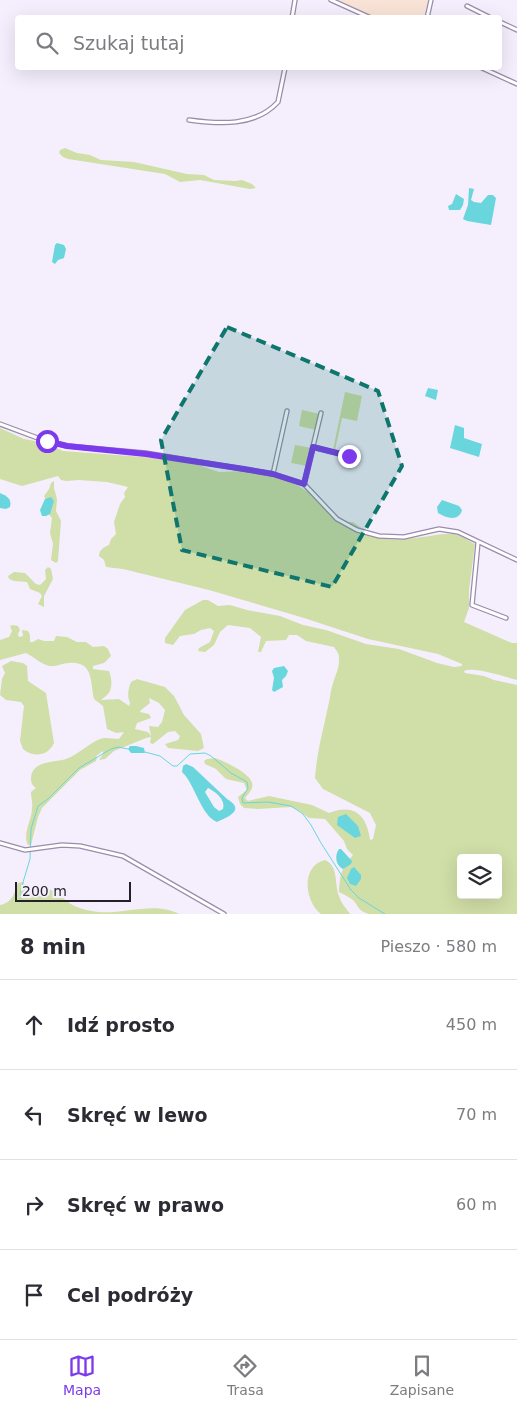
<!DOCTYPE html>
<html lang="pl">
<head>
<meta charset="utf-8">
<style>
	body { margin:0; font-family:"DejaVu Sans",sans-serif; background:#f2f2f3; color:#2b2b33 }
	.controls { position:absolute; right:15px; bottom:15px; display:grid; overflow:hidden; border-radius:5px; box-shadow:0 5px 20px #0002 }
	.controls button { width:45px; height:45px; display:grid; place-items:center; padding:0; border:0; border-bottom:1px solid #e1e1e2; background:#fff; color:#2b2b33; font:25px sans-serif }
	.scale { position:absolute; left:15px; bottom:12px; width:116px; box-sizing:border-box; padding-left:5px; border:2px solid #251f2b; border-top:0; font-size:14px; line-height:18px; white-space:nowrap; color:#251f2b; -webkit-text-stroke:4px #f5effd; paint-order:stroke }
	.stop { position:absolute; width:15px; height:15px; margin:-11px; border:4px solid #7c3aed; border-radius:50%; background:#fff }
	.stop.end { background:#7c3aed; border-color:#fff; box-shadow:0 1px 5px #0008 }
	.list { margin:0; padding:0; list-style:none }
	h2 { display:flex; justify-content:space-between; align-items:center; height:65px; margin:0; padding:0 20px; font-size:21px }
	h2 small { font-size:16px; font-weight:400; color:#7c7c81 }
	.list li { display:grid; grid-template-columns:32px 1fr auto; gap:15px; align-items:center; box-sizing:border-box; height:90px; padding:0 20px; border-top:1px solid #e1e1e2 }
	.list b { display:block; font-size:19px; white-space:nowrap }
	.list em { font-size:16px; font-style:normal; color:#7c7c81 }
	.icon { flex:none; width:28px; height:28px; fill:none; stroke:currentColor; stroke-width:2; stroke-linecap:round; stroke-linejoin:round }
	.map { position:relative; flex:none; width:517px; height:914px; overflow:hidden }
	.search { position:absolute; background:#fff; box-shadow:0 5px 20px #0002; left:15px; right:15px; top:15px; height:55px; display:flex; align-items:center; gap:12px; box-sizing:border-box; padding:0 18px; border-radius:5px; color:#7c7c81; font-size:19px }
	.sheet { height:425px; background:#fff }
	nav { display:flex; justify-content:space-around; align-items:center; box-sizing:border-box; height:70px; border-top:1px solid #e1e1e2; background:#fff; font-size:14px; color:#7c7c81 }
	nav a { display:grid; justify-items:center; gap:2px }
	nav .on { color:#7c3aed }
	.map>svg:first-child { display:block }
</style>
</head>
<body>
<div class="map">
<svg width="517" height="914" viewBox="0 0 517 914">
	<rect width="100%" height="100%" fill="#f5effd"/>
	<path fill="#f9e3d6" d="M337,0H428L424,17L376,18Z"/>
	<g fill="#d0dea7" fill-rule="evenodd">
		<path d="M65,148L77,153L90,155L101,160L134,162L187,174L204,175L214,180L235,181L242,180L252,184L256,188L250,189L200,180L180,182L165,174L68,159L63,157L59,153L60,150Z"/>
		<path d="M345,392L362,396L357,421L342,418L335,450H333Z"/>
		<path d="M302,410L320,414L316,430L299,426Z"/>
		<path d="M0,428L24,439L46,443L63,451L184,460L219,472L245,471L275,477L297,485L308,492L329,514L340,522H353L363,529V533C386,543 406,539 430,536C438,535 445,533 453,534C461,535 468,541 475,544L469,590V608L464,622L512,643H517V680C506,677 473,666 464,671L465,673L484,676L494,680L517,685V914H369C355,910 359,903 350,898C347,896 343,894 339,892C340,874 341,869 353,855L347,849L344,841L325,819L309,818L298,810L291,807L258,809L244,808L240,804L238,797L247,790L244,783L226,779L216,769L205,764L204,761L207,759L215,758C224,761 250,773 252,783C254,789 248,794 245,798L248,801L269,796L312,805L329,813C354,803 367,815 370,840L373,839L376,825L370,813L323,789L315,778C317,748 326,721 331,691C333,680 340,669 339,657C339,653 336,650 334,647L306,641L297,635H289L286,640L266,641L261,652H258L261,637L250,628L228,625L220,632L214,645L205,652L198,651L199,648L210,642L214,631L210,628L201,630L194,634L180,636L173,645L165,643V638L185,610L203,600H208L218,606L230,605L247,610L280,616L303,625L326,630L366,644L399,649L437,663L454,667L462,666V664L438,654L368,639L304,618L209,590L123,569L106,567L104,560L99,556C99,550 104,547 109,545L111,539L116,534L114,522L120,504L125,497L124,493L128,487L107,482L79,480L66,481L61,480L58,476L22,486L0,479ZM461,858H498V895H461Z"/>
		<path d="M295,445L312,448L307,466L291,463Z"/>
		<path d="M54,481V488L57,499L56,511L61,521L58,561L56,563L51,560L53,544L50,533L52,518L47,512V502L44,496L49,489L51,483Z"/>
		<path d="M48,567L51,569L53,579L44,596V607L38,604L42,596L40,593L30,589L27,582L14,581L9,579L8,576L14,572L25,573L36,584L40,585L46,579L45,570Z"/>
		<path d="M13,625L18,626L20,630L18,634L19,637L23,636L22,630L28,631L30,635V642H33L38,639L44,641H54L56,636L67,637L77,642H86L93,647L104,646L108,649L111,656L104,663L93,666V669L109,671C112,678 113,690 107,695C105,697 103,698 101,700L119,699L129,706L130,703C127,696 128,689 131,682L137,679L165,687L174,696L184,715L201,734L204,748L198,751L168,748L165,744L178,740L180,736L175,731L168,732L153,744L150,743L151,737L146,738L114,751L105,759L99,760L103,754V751L96,756L97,757L96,761L80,770L42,808L38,817L31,845H28C22,833 32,821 32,808C33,803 31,798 31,792L36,788C32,785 31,783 31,778C32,760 54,763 66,759C79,754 88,744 100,739C105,737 113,739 119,739L124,732L116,733L107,729L103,706L94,699C90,682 94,661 69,663C63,663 56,667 50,666C42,665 34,657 26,653L0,660V640L9,637L12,631L10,626ZM149,698L159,703L165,710L162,722L158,727L149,726L151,736L148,732L135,729L137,723L151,718L149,714L140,712L141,710L150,703Z"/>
		<path d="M11,661L23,663L27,666L28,681L46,693L54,743C48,756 34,758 23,749L20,741L24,706L21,702L6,700L0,695L2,679L5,673L2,666Z"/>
		<path d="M325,860C339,866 334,884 339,896C341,903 346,908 350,914H321C305,902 300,866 325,860Z"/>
		<path d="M23,882L28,890C36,892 44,888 51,890C58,892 61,897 67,901C74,908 89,911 99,912C126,914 155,901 179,914H0V905C13,902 14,894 18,883Z"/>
	</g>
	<g fill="#68d6dc" fill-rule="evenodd">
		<path d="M469,188L474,189L471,200L474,202L481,203L488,195H493L496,198L491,225L467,221L463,219L468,205Z"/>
		<path d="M456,194L464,199L463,205L460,210H449L448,206L452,204Z"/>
		<path d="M57,243L64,245L66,249L64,258L58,260L55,264L52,262L55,245Z"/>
		<path d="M428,388L438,390L436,400L425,396Z"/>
		<path d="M455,425L464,428V438L482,444L479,457L450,448Z"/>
		<path d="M0,493C7,496 12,499 10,507L6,509L0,508Z"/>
		<path d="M51,497L54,501L50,514L46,516H42L40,510L45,499Z"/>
		<path d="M442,500L459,506L462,510C459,522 446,518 438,513L437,507Z"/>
		<path d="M284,666L288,671L286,676L282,680L283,687L274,692L272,690L274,678L272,671L274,668Z"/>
		<path d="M130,746H136L144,748L145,753H131L128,749Z"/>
		<path d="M186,764L193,767L227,799C246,810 228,817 217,822C201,816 195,784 182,772L183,766ZM208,788C216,792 226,800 223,809L219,811L214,807L205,792Z"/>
		<path d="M346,814L358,826L361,836L355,838L337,825L338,817Z"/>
		<path d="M339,849H341L352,861L351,864L343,869C336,866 334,856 339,849Z"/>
		<path d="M354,867L361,875V879L356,886L350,884L347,878L351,869Z"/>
	</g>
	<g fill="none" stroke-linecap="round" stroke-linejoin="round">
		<g stroke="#68d6dc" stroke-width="1">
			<path d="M145,752L160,756L173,766H177L190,754L205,753L211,756L231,773L247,782L248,788L242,798L243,803L268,802L291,806L303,814L311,825L321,843L351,890L359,898L385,914"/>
			<path d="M21,899V889L30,859L31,829L38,806L48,799L79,768L111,749L118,747L128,749"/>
		</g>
		<g stroke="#9a8cab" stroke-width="5.5">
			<g id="minor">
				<path d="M331,0L371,18"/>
				<path d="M467,6L491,18"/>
				<path d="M292,18L295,0"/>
				<path d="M427,18L431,0"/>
				<path d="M500,22L517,30"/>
				<path d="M482,68L517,84"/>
				<path d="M189,120C219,124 255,127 278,102L285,68"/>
				<path d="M0,424L43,440L67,446L146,453L273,474L304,484L337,519L357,530L379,536L404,537L439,529L458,532L517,560"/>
				<path d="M313,447L349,456"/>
				<path d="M273,474L287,411"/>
				<path d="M304,484L321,413"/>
				<path d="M478,543L472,605L506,618"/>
				<path d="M0,843L25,850L62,845L80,846L123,856L224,914"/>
			</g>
		</g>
		<use href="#minor" stroke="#fff" stroke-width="3"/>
	</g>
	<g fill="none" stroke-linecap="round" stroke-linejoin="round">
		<path stroke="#7c3aed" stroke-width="6" d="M47,441L67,446L146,454L244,469L273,474L304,484L313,447L349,456"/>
	</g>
	<path fill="#0f766e" fill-opacity="0.2" stroke="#0f766e" stroke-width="4" stroke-dasharray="10 6" stroke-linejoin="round" d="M227,327L378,391L402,466L332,587L182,550L161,440Z"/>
</svg>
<div class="controls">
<button><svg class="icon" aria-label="layers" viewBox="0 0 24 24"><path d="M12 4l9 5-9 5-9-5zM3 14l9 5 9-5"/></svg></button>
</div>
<div class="scale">200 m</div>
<div class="stop" style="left:47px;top:441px"></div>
<div class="stop end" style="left:349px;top:456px"></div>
<div class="search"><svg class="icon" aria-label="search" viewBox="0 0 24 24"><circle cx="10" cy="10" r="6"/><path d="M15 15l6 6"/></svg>Szukaj tutaj</div>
</div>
<section class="sheet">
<h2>8 min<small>Pieszo · 580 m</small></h2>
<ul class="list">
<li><svg class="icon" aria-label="ahead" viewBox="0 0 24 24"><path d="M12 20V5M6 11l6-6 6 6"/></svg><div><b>Idź prosto</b></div><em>450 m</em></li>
<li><svg class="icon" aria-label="left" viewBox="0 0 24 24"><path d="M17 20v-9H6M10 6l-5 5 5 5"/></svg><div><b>Skręć w lewo</b></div><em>70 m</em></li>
<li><svg class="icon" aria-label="right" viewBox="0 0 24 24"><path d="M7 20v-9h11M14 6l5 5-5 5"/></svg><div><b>Skręć w prawo</b></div><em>60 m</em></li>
<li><svg class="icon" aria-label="arrive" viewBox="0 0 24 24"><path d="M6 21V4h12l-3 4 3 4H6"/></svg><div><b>Cel podróży</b></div></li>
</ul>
</section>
<nav>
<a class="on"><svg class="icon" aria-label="map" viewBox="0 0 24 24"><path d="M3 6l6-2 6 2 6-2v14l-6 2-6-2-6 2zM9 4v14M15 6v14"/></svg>Mapa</a>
<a><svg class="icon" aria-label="directions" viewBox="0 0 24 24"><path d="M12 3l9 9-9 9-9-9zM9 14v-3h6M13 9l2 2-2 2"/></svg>Trasa</a>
<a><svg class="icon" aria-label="saved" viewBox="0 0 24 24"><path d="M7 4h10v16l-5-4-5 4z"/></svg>Zapisane</a>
</nav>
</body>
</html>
